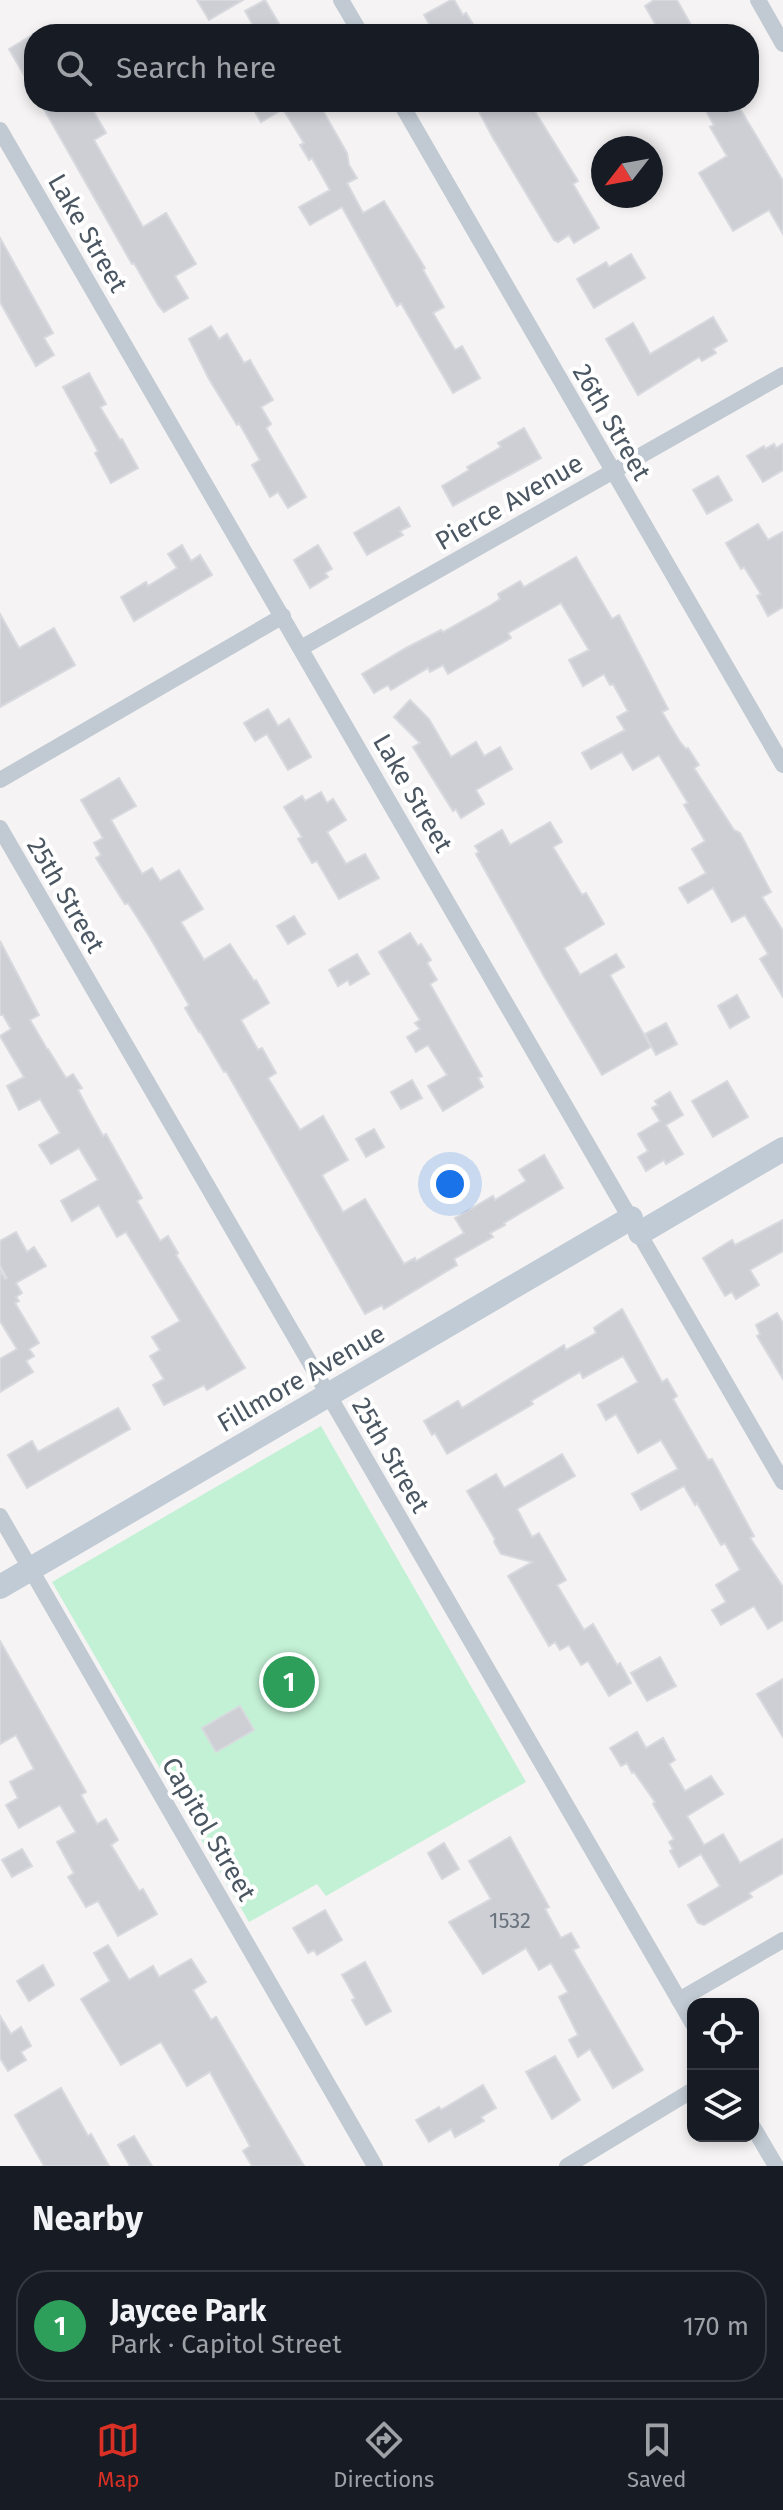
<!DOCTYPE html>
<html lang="en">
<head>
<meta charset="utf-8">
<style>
	body { margin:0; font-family:"Fira Sans",sans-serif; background:#242831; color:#f1f3f6 }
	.controls { position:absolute; right:24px; bottom:24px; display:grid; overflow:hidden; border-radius:16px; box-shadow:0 4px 12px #0003 }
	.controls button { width:72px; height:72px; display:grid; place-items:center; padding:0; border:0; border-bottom:2px solid #363941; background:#171b24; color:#f1f3f6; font:40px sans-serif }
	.compass { position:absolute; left:591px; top:136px; width:72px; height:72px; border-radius:50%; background:#171b24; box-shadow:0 4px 12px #0003; rotate:239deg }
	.you { position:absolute; left:450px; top:1184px; width:28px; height:28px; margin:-20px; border:6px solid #fff; border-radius:50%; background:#1a73e8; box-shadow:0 0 0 12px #1a73e833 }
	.badge { display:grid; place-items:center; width:52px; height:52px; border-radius:50%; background:#d93025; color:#fff; font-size:26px; font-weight:700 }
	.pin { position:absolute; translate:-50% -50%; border:4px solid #fff; box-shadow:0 2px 8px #0006 }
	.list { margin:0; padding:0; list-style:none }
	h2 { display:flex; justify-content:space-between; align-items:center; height:104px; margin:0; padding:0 32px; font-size:34px }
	h2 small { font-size:26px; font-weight:400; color:#9ea1a6 }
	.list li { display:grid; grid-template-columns:52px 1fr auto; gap:24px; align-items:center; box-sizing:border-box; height:112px; margin:0 16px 16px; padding:0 16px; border:2px solid #363941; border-radius:32px }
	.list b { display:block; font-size:30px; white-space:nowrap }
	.list p { margin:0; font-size:26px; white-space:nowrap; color:#9ea1a6 }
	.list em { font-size:26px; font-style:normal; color:#9ea1a6 }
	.icon { flex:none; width:44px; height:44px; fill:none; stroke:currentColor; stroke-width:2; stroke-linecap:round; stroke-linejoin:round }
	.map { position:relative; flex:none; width:783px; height:2166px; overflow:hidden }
	.search { position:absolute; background:#171b24; box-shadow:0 4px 12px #0003; left:24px; right:24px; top:24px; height:88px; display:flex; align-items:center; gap:20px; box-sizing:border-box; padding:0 28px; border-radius:32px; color:#9ea1a6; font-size:30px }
	.sheet { height:232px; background:#171b24 }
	nav { display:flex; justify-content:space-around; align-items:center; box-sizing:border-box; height:112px; border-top:2px solid #363941; background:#171b24; font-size:22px; color:#9ea1a6 }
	nav a { display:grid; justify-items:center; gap:4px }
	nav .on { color:#d93025 }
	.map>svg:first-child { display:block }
</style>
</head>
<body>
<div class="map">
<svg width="783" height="2166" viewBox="0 0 783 2166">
	<rect width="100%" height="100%" fill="#f5f3f3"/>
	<path fill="#c3f1d5" d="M321,1426L526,1782L326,1896L317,1884L249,1922L52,1582Z"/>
	<g fill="#cdcfd5" stroke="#d7d9de" stroke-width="2">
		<path d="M197,0H243L209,20Z"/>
		<path d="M265,0L285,34H258L245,11Z"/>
		<path d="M451,0H454L463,15L466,13L479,34H435L424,15Z"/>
		<path d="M654,0H677L696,34H661L645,6Z"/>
		<path d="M34,34V92L9,49Z"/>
		<path d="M40,102H88L106,133L94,140L143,227L166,213L196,264L175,276L188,298L164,312L158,305L134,263L132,264Z"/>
		<path d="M263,102H318L347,153L349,165L357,178L347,183L363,213L384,201L425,268L423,270L444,307L433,313L455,350L462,346L480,378L453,393L401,303L397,306L342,207L310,225L299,207L330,190L312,158L309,160L300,145L304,143L283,109L261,122L253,108Z"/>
		<path d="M474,102H529L578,181L573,184L599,228L574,243L569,235L558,242L554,240L493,138Z"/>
		<path d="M701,102H736L783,181V234L769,210L733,231L699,173L727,156L710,127L714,125Z"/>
		<path d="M0,238L53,333L44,338L54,355L36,366L0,302Z"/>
		<path d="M631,254L645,278L594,308L577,279L606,262L609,267Z"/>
		<path d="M713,317L727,341L713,349L716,353L702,361L699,357L638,395L606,339L633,323L650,354Z"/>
		<path d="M211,326L219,339L227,334L244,363L250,360L273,400L261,407L271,424L266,428L306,497L288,508L278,492L270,497L252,465L260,460L239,423L237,425L209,379L189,339Z"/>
		<path d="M89,373L106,404L100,407L120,440L122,439L138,468L111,483L95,453L98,451L63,387Z"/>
		<path d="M524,428L541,458L453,506L442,486L469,470L467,467L501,447L498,443Z"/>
		<path d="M774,444L776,448L783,444V470L763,482L747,456L764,446L765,449Z"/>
		<path d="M718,476L732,500L707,514L693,490Z"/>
		<path d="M399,507L410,526L400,531L403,535L367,555L354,533Z"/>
		<path d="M758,524L768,540L783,532V607L768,616L757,596L761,594L744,567L741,569L726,543Z"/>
		<path d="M182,545L191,561L200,555L212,575L134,621L121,597L146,582L148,586L177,568L168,554Z"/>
		<path d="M318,545L332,569L325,573L328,577L310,588L294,560Z"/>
		<path d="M576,557L612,619L619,615L668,709L662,712L680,742L686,749L688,748L699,765L694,768L734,830L740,833L771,892L762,897L783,931V997L760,959L768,954L745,915L732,922L713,888L688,903L679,888L706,873L692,849L705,841L684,805L688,803L659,755L633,770L622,752L591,769L582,753L625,730L617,717L628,711L613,684L610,685L604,674L583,686L569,660L589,650L561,603L508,633L511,638L448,674L443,665L430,672L428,668L391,690L388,685L374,693L362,674L406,648L441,630L443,632L491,605L500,599L498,594L520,581L524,587Z"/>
		<path d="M0,614L19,648L54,628L75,665L0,707Z"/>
		<path d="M410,700L429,719L451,757L476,742L484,756L500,747L512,769L476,790L484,804L461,818L456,809L453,811L413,747L420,743L394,717Z"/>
		<path d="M268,709L278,726L289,719L311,757L288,770L267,734L255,741L244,723Z"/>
		<path d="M119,778L136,806L111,820L142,874L152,868L160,881L179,870L203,909L181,922L204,960L230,944L254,981L256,980L269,1003L241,1020L258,1050L262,1048L276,1073L268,1078L300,1130L323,1116L348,1160L322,1175L343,1212L365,1199L404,1264L415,1258L416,1261L464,1233L455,1218L493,1196L495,1200L526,1181L519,1170L544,1155L563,1188L504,1223L505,1225L490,1233L493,1237L454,1259L457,1265L384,1309L382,1305L365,1314L226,1071L224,1072L200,1031L199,1032L185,1008L189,1005L149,936L128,903L125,904L96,858L101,855L94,843L103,838L81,800Z"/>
		<path d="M321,792L327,803L333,799L346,820L327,832L346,864L365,854L379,878L339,899L317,861L312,863L298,839L302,837L284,807L302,796L305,801Z"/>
		<path d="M550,822L562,842L553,847L582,895L586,893L604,924L564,948L580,975L616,954L624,967L610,975L651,1047L602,1075L545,978L476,854L479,852L475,846L502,830L510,845Z"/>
		<path d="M294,916L305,934L288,944L277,926Z"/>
		<path d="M410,933L418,946L421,944L431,960L427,963L437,980L430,984L482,1076L478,1078L483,1087L443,1111L428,1086L447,1075L428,1045L416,1052L407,1037L420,1029L415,1023L420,1020L379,952Z"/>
		<path d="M0,941L39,1015L30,1020L47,1049H48L66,1078L73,1074L82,1088L78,1090L88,1109L103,1136L106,1134L142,1198L137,1201L160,1241L168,1236L178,1253L176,1255L245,1368L207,1390L204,1385L164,1405L153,1385L164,1379L150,1356L160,1350L152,1337L180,1321L126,1232L117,1237L99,1205L72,1221L61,1201L98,1180L79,1148L51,1164L39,1145L60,1133L40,1099L19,1110L7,1086L24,1077L0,1036L11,1029L3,1015H0Z"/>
		<path d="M357,954L369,974L350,985L348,980L338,986L329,970Z"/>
		<path d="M737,995L749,1017L730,1028L718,1006Z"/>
		<path d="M666,1023L677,1044L656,1055L645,1034Z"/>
		<path d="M412,1080L422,1098L401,1109L391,1092Z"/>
		<path d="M727,1081L748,1117L713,1137L692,1101Z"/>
		<path d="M670,1092L683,1115L666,1125L683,1154L666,1164L664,1160L646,1171L638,1157L648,1151L638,1134L660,1121L652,1108L658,1105L655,1101Z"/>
		<path d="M374,1129L384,1147L366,1157L356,1139Z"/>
		<path d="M783,1220V1251L750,1270L759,1285L736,1299L732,1292L725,1296L703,1258L732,1240L735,1245Z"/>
		<path d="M16,1232L27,1252L34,1247L46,1266L16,1283L22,1293L16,1297L19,1301L15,1303L39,1343L29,1349L34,1356L26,1361L33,1372L0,1392V1359L17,1349L0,1321V1270L5,1279L7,1278L0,1265V1241Z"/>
		<path d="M622,1309L662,1382L667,1379L677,1396L673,1399L708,1460L712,1459L754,1536L750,1538L783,1587V1620L768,1629L754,1606L721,1625L712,1610L726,1602L716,1585L740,1570L725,1543L721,1545L697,1503L695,1505L684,1486L641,1510L632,1494L678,1469L661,1440L638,1453L616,1414L606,1420L598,1405L638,1382L623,1356L583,1378L580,1372L531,1401L533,1404L447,1454L435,1433L432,1435L424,1421L458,1401L462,1408L564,1345L566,1350L596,1333L594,1328Z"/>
		<path d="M777,1313L783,1323V1379L757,1336L760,1334L756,1325Z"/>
		<path d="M118,1408L130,1429L27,1488L8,1455L32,1441L38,1452Z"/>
		<path d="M562,1454L575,1476L517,1509L532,1537L539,1533L566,1580L557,1585L584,1630L593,1624L617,1665L620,1663L631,1683L609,1696L588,1661L581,1665L569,1645L560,1650L555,1642L549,1646L508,1576L532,1562L501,1554L494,1542L495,1539L467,1491L496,1474L504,1488Z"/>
		<path d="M0,1641L86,1792L81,1795L97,1824L106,1819L118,1840L111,1845L139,1891L143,1889L157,1914L118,1936L98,1901L86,1907L68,1877L74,1873L57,1842L76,1832L60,1805L19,1828L6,1805L18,1798L10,1782L34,1769L16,1735L0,1744Z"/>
		<path d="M660,1657L676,1686L647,1701L631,1673Z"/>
		<path d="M783,1679V1737L757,1694Z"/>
		<path d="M240,1706L254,1730L216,1752L202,1728Z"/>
		<path d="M637,1732L646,1748L663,1738L675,1760L669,1764L685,1791L711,1776L723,1794L687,1816L704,1845L723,1834L740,1863L783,1839V1873L749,1893L752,1897L704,1925L698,1923L688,1905L720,1886L701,1854L679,1867L670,1851L673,1849L669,1842L674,1839L653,1804L655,1802L634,1772L632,1773L627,1763L621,1766L610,1748Z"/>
		<path d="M510,1837L549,1907L545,1909L561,1938L571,1933L579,1947L573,1950L643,2070L613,2088L590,2049L578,2057L569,2040L578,2035L559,1997L568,1992L551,1963L539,1970L526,1948L483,1974L449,1922L491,1899L469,1861Z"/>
		<path d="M444,1843L459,1869L442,1879L428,1853Z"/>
		<path d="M22,1849L32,1866L12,1877L2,1860Z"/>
		<path d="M325,1910L342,1940L317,1955L314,1950L308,1953L293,1928Z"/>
		<path d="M108,1945L129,1980L153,1966L159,1977L191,1959L206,1982L193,1990L211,2020L216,2017L304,2166H252L243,2151L250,2146L210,2072L187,2086L161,2042L121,2065L81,1999L110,1981L94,1953Z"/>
		<path d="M365,1962L391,2011L366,2025L352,2000L355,1998L342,1975Z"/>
		<path d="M43,1965L54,1985L29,2001L17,1981Z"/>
		<path d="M0,2016L11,2034L21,2027L31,2046L21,2052L26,2060L8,2071L0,2058Z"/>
		<path d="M555,2056L580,2100L552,2119L526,2072Z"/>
		<path d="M483,2085L496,2108L481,2117L484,2121L455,2137L451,2129L429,2142L416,2120L439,2107L441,2110Z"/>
		<path d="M61,2088L88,2136L91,2134L109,2166H44L15,2115Z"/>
		<path d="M134,2136L152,2166H130L118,2145Z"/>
	</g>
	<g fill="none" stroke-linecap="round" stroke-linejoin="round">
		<g stroke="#c1cad2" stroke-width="16">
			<path d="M341,0L361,34"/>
			<path d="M758,0L783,44"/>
			<path d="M400,102L783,765"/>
			<path d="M0,130L783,1482"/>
			<path d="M301,648L783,375"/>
			<path d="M0,780L283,616"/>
			<path d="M0,828L693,2024"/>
			<path d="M0,1516L375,2166"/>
			<path d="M679,2000L783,1940"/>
			<path d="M753,2127L776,2166"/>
			<path d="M567,2166L693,2090"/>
		</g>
		<g stroke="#c1cbd6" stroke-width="24">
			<path d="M640,1233L783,1149"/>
			<path d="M0,1587L631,1218"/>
		</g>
	</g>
	<g text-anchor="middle" stroke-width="8" stroke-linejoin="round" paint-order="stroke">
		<g font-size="22" fill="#6b747e">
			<text x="510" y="1928">1532</text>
		</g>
		<g font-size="26" fill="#4a5661" stroke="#fff">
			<text transform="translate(88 233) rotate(60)" y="9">Lake Street</text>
			<text transform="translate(612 422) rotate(60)" y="9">26th Street</text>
			<text transform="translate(509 502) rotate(-30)" y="9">Pierce Avenue</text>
			<text transform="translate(413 793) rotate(60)" y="9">Lake Street</text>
			<text transform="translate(66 895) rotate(60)" y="9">25th Street</text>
			<text transform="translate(301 1378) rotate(-30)" y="9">Fillmore Avenue</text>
			<text transform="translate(391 1455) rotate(60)" y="9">25th Street</text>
			<text transform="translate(209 1829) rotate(60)" y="9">Capitol Street</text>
		</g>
	</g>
</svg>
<div class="controls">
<button><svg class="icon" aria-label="locate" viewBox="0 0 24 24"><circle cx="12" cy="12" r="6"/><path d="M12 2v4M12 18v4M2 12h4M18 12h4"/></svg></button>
<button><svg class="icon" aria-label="layers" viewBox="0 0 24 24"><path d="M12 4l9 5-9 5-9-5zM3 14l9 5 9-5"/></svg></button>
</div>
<svg class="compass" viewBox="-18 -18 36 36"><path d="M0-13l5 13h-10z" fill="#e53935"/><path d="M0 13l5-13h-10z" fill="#9ea1a6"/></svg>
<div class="you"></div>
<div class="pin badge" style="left:289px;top:1682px;background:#2e9e5b">1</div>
<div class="search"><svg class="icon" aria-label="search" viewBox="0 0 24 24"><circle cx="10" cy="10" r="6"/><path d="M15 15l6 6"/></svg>Search here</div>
</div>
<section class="sheet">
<h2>Nearby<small></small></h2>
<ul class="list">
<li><span class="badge" style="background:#2e9e5b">1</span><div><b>Jaycee Park</b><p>Park · Capitol Street</p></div><em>170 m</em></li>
</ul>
</section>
<nav>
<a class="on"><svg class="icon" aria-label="map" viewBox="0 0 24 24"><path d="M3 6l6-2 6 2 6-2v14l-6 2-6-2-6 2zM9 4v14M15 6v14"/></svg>Map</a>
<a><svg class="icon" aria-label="directions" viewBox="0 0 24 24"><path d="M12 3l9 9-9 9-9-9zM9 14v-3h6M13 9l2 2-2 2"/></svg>Directions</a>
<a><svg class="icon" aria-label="saved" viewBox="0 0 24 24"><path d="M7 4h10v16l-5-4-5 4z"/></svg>Saved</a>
</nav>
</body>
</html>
